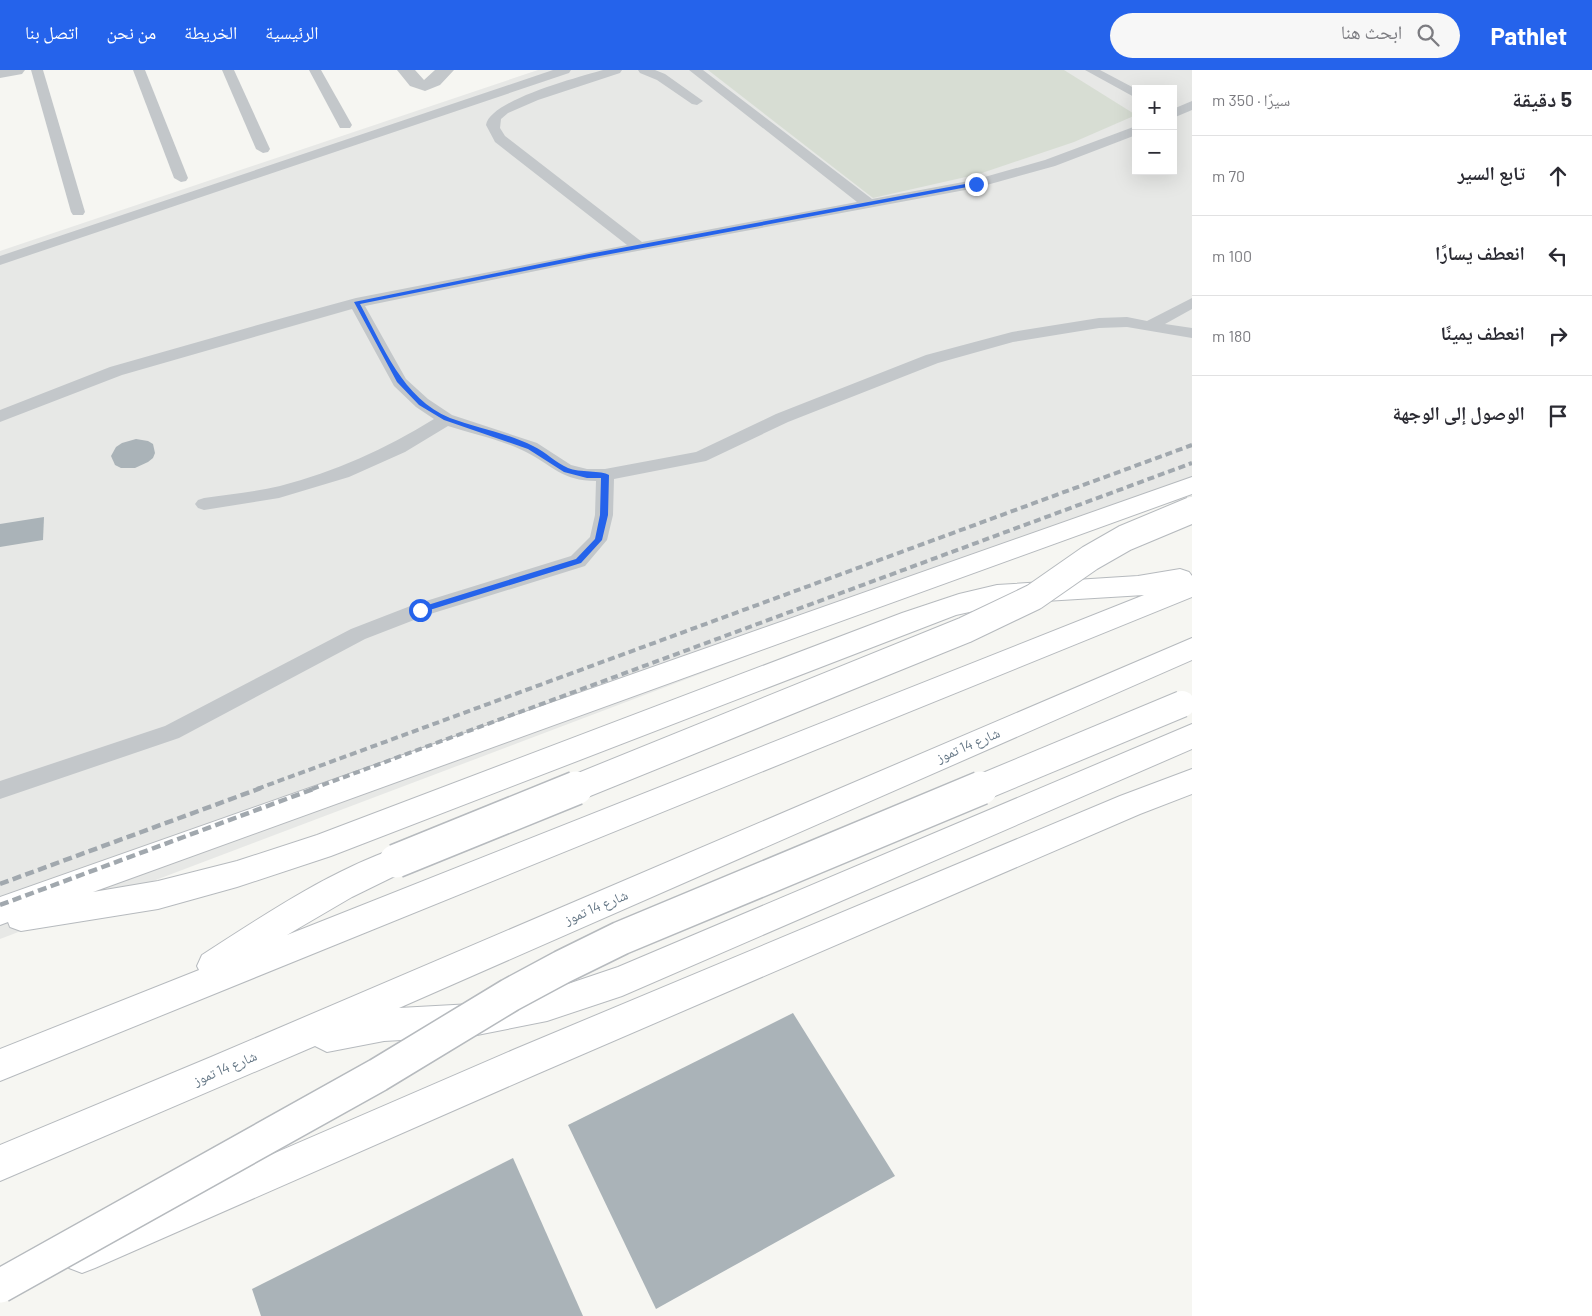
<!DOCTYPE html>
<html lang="ar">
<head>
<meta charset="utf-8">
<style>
	body { margin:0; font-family:Barlow,"Noto Naskh Arabic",sans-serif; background:#f7f7f7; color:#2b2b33; direction:rtl }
	.controls { position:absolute; right:15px; top:15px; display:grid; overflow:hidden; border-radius:0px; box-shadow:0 5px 20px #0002 }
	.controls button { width:45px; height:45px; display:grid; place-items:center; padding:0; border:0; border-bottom:1px solid #e1e1e2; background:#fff; color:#2b2b33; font:25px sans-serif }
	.stop { position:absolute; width:15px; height:15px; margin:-11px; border:4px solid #2563eb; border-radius:50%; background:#fff }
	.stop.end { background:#2563eb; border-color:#fff; box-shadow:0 1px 5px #0008 }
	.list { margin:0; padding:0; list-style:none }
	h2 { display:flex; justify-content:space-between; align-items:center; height:65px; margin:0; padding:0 20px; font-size:21px }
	h2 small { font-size:16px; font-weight:400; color:#7c7c81 }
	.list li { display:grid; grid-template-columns:32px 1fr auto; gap:15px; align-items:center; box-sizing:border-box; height:80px; padding:0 20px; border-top:1px solid #e1e1e2 }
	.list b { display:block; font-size:19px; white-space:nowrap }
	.list em { font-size:16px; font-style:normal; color:#7c7c81 }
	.icon { flex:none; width:28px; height:28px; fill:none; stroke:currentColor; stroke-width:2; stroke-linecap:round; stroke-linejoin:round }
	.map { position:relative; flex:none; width:1192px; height:1246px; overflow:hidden; direction:ltr }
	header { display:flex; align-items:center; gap:30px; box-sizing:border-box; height:70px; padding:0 25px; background:#2563eb; color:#fff }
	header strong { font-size:24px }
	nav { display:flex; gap:28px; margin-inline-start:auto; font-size:18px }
	.search { width:350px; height:45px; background:#f7f7f7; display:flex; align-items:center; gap:12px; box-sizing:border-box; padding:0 18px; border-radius:28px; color:#7c7c81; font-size:19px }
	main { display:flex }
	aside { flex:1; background:#fff }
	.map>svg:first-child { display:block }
</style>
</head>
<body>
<header>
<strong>Pathlet</strong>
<div class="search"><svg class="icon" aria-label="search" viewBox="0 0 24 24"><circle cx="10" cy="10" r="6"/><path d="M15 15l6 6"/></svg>ابحث هنا</div>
<nav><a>الرئيسية</a><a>الخريطة</a><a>من نحن</a><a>اتصل بنا</a></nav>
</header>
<main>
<aside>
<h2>5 دقيقة<small>سيرًا · 350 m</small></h2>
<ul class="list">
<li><svg class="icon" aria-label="ahead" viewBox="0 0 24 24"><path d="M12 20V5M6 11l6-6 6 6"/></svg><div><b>تابع السير</b></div><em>70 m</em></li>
<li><svg class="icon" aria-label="left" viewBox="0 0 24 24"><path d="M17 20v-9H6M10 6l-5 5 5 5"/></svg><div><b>انعطف يسارًا</b></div><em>100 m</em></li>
<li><svg class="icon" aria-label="right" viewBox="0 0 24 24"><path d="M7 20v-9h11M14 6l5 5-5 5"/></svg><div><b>انعطف يمينًا</b></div><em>180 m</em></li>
<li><svg class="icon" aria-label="arrive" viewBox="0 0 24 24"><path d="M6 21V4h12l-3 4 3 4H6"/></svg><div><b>الوصول إلى الوجهة</b></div></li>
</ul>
</aside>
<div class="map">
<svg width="1192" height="1246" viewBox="0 0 1192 1246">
	<rect width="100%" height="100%" fill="#f6f6f2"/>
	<path fill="#e7e8e6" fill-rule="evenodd" d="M538,0H1192V427L1126,445L975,500L0,869V181ZM1136,19H1173V101H1136Z"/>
	<path fill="#d7ddd3" d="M708,0H1064L1136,45L1074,72L979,104L873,128Z"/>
	<g fill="#aab3b8">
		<path d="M136,369L148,371L153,374L155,383L153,388L148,392L135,398H121L115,395L111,386L116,377L122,373Z"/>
		<path d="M44,447L43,470L0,477V454Z"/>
		<path d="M793,943L895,1106L656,1239L568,1055Z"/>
		<path d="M513,1088L583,1246H261L252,1219Z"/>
	</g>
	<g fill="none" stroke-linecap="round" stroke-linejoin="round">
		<g stroke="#b6babe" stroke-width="2">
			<g id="primary">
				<path d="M1192,407V424L93,822L158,811L237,791L317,765L902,543L959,524L997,515L1138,506L1180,499L1189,502L1192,506V527L0,1011V979L199,900L197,896L202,885C264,845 326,803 396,778L407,782L411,791L407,800L352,827L287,865L1144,525L1010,533L956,545L331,786L237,817L158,839L21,861L10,857L8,852L0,855V827Z"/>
				<path d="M1192,568V590L399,938L472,934L547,921L618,897L1192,654V679L622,926L547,951L472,966L384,971L327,982L315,976L0,1111V1075L211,987Z"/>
				<path d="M1192,699V724L1140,744L537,1004L95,1198L82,1203L69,1198L64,1185L69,1172L513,980L1120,726Z"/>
			</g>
		</g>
		<g fill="#c3c7ca" fill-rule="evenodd">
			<path d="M31,0H43L85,142L83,145H73L71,142Z"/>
			<path d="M133,0H145L188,108L186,111L181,112L174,108Z"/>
			<path d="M222,0H234L270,79L268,82L263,83L256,79Z"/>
			<path d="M309,0H321L352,55L350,58H340Z"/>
			<path d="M553,0H571L569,3L0,195V186Z"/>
			<path d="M603,0H622L620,3L538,30L508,43L501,49L500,58L505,66L642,172L857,132L689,0H703L872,129L974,110L1045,90L1136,56V65L1055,96L976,118L589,190L365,236L406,309L428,329L452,345L537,373L571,395L587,399H605L696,382L776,344L926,285L1012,262L1099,248L1127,247L1147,251L1192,228V239L1165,254L1192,258V268L1127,257L1099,258L1013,272L938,293L788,352L706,391L614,409L613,445L607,470L585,496L427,545L365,569L179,668L0,729V711L165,656L351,559L413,535L571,486L590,467L595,445L596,411C562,411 552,395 526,382C505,371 470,363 448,356L405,382L349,407L279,428L204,440L198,438L195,434L198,430L204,428C229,424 255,422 280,416C335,402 385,379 434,349L416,337L394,316L352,239L122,305L0,352V340L110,297L279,249L356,228L627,175L495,72L486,55C490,30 579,7 603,0Z"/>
			<path d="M638,0H655L665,4L703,31L697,35L692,34L657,10L640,3Z"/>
			<path d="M1085,0H1100L1136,19V28Z"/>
			<path d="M1192,31V40L1173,48V39Z"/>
		</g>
		<g fill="#c3c7ca" fill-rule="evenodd">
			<path d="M0,0H25L22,4L0,8Z"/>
			<path d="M397,0H415L424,10L435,0H454L440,15L425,21L410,16Z"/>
		</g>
		<use href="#primary" fill="#fff" fill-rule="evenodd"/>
		<g stroke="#a1a8ae" stroke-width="4" stroke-dasharray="7 4" stroke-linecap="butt">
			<path d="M257,719L1192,375"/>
			<path d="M312,719L1192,393"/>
		</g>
		<g stroke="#a1a8ae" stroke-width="4.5" stroke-dasharray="9 4.5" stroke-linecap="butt">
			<path d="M0,814L261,718"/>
			<path d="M0,835L316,718"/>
		</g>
		<g stroke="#b6babe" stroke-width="28" stroke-linecap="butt">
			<g id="primary-bridge-far1">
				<path d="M573,719L965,560L1034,527L1090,488L1125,468L1192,440"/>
				<path d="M978,719L1182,634"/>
			</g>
		</g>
		<g stroke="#b6babe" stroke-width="36" stroke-linecap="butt">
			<g id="primary-bridge">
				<path d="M396,791L576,718"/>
				<path d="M0,1216L378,1005L510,925L562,897L621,868L981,718"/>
			</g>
		</g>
		<use href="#primary-bridge-far1" stroke="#fff" stroke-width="26"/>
		<use href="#primary-bridge" stroke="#fff" stroke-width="33"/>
	</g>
	<path fill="#2563eb" d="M976,112L978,115L589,188L360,234C383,276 403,329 450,348C477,358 507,363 533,376C546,382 556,393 568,398C579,403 602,400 609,405L608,445L602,470L581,493L420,543L418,542V538L576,489L595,469L600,445L601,408H587L564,402L528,379L444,350L419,335L397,312L354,232L589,184Z"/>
	<g text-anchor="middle" stroke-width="5" stroke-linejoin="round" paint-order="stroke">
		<g font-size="14" fill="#647685" stroke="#fff">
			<text transform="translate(968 675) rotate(-23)" y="5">شارع 14 تموز</text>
			<text transform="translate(596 837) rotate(-23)" y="5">شارع 14 تموز</text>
			<text transform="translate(225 998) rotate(-23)" y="5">شارع 14 تموز</text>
		</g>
	</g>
</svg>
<div class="controls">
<button>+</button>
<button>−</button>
</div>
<div class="stop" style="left:420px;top:540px"></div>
<div class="stop end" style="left:976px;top:114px"></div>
</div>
</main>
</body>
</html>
